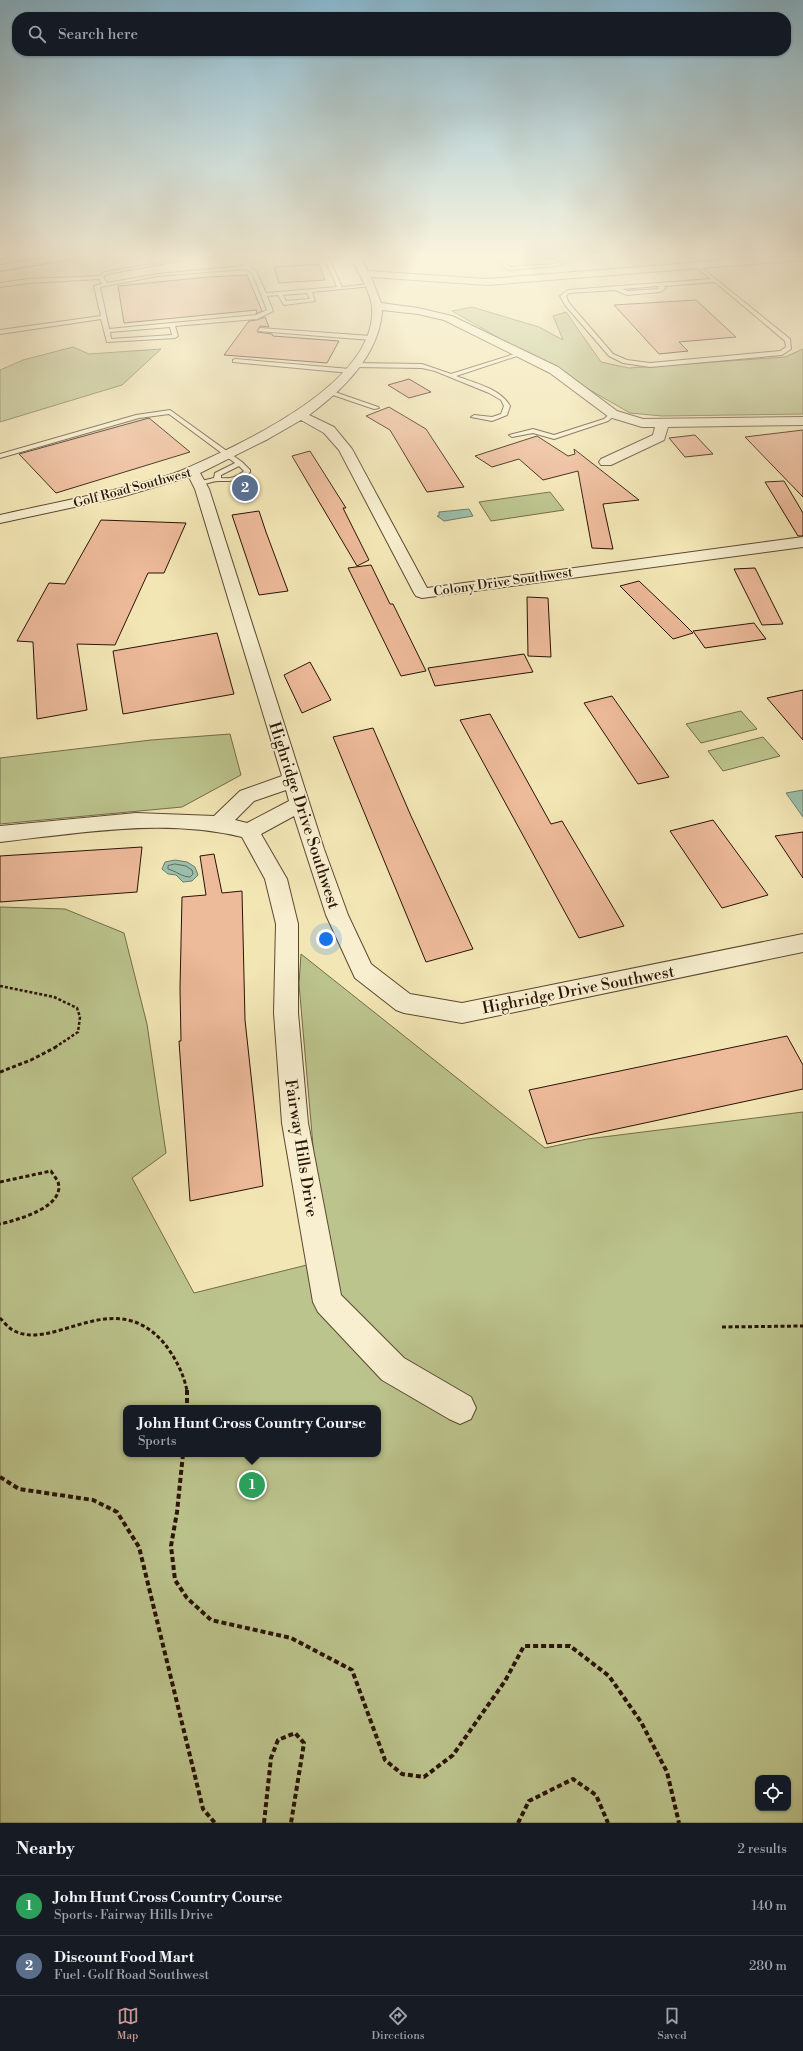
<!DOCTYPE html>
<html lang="en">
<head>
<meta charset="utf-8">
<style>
	body { margin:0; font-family:"Libre Bodoni",serif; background:#20242c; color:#f1f3f6 }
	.controls { position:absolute; right:12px; bottom:12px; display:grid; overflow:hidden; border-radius:8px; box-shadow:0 1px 3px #0004 }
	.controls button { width:36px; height:36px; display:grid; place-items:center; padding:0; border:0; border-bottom:1px solid #363941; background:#171b24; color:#f1f3f6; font:20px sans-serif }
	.you { position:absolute; left:326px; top:939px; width:14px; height:14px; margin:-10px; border:3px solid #fff; border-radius:50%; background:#1a73e8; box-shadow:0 0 0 6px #1a73e833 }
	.badge { display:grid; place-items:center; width:26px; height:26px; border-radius:50%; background:#c59692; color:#fff; font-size:13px; font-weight:700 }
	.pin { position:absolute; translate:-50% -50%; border:2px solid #fff; box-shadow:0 1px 4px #0006 }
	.popup { position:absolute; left:123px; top:1405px; width:258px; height:52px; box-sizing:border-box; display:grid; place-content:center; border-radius:8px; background:#171b24; filter:drop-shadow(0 1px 3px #0005); font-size:13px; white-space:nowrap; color:#9ea1a6 }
	.popup b { font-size:15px; color:#f1f3f6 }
	.popup::after { content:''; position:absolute; left:50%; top:100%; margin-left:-8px; border:8px solid transparent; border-top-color:#171b24 }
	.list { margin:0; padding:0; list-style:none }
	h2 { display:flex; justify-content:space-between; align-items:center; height:52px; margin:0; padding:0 16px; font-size:17px }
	h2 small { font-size:13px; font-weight:400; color:#9ea1a6 }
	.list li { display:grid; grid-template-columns:26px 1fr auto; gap:12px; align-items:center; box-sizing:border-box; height:60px; padding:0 16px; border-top:1px solid #363941 }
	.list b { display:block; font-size:15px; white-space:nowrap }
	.list p { margin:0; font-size:13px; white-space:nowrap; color:#9ea1a6 }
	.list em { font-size:13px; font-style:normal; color:#9ea1a6 }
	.icon { flex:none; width:22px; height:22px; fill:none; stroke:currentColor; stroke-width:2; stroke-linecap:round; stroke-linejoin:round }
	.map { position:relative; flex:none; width:803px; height:1823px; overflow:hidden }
	.search { position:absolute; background:#171b24; box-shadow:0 1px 3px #0004; left:12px; right:12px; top:12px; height:44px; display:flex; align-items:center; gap:10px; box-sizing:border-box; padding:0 14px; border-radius:16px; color:#9ea1a6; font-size:15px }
	.sheet { height:172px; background:#171b24 }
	nav { display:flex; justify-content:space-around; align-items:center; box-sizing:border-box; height:56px; border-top:1px solid #363941; background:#171b24; font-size:11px; color:#9ea1a6 }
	nav a { display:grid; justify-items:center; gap:2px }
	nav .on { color:#c59692 }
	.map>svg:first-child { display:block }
</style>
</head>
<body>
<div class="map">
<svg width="803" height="1823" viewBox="0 0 803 1823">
	<rect width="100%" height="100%" fill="#f3e6b5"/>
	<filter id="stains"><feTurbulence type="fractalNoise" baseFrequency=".005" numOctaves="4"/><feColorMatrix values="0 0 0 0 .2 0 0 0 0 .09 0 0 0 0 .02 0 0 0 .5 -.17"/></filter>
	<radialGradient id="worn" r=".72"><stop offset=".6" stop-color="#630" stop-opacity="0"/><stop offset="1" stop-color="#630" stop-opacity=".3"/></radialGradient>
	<g fill="#bcc48d" stroke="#736c4a" fill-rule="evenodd">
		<path d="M694,257H766L708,262Z"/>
		<path d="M472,307L539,327L563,340L553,316L566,312L601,362L629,368L785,357L803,349V414L662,416L630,413L452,311Z"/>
		<path d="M73,347L89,354L161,349L122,385L0,422V370L23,360Z"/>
		<path d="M550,492L564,510L491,521L479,502Z"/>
		<path d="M741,711L757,729L701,743L686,724Z"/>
		<path d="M230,734L241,775L182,807L0,824V758L151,740Z"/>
		<path d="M763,737L780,756L723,771L708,751Z"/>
		<path d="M0,907L65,909L124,933L147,1024L166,1153L132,1178L194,1293L323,1261L299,984L301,954L545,1148L587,1139L803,1112V1823H0ZM126,1408H378V1454H126ZM758,1778H788V1808H758Z"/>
	</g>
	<g fill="#9bc0ac" stroke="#6e7b6a">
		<path d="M469,509L473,516L444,521L437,516H439V512Z"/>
		<path d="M803,790V817L786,793Z"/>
		<path d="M175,860L187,862L195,867L198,875L192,881L183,882L176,875L168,874L162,869L165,862Z"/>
	</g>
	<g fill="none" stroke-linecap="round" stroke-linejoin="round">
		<path stroke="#626a5a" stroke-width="1" d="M175,864L186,866L192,870L193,874L190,877C182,877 176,871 168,869V866Z"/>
	</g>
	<g fill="#edba9a" stroke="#2a1307">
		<path d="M319,264L325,280L279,283L274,267Z"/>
		<path d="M247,275L262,311L256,314L257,310L124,323L118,286L208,277Z"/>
		<path d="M696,300L736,337L679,342L688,351L659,354L614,305Z"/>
		<path d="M265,317L269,327L260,326L257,332L272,334L273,336L339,341L327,363L224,355L249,321L257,320Z"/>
		<path d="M409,379L431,392L409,398L388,385Z"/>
		<path d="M389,407L426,429L464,487L427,492L390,430L366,416Z"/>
		<path d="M149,418L190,452L56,493L19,454Z"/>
		<path d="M803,430V497L745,437Z"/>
		<path d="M695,435L713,454L685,457L669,438Z"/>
		<path d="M537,436L568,456L575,454L574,449L639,500L603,504L613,549L592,548L578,471L543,480L519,459L492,467L475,456Z"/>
		<path d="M310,451L346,508H343L369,560L357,566L292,456Z"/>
		<path d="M784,481L803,513V536H798L765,482Z"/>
		<path d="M259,511L266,532L288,591L259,595L232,515Z"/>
		<path d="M101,520L186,523L164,573H148L115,645L77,644L87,710L37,719L33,642L17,641L49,583L65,584Z"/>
		<path d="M371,565L390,604H393L426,671L401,676L348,568Z"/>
		<path d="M755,568L783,624L762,625L734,569Z"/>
		<path d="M639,581L679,619L693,633L673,639L620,586Z"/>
		<path d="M527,597L548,598L551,657L528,656Z"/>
		<path d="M754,623L766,639L705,648L693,631Z"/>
		<path d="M217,633L234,694L123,714L113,651Z"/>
		<path d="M524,654L533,672L435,686L428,668Z"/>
		<path d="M310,662L331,700L302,713L284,675Z"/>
		<path d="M803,690V740L767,698Z"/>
		<path d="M612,696L669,777L638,784L584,703Z"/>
		<path d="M490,714L551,824L562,821L624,926L579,938L460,720Z"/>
		<path d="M373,728L411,816L473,949L426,962L333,737Z"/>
		<path d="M713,820L768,895L722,908L670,831Z"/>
		<path d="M803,832V878L775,836Z"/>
		<path d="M142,847L137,892L0,902V856Z"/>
		<path d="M214,854L222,893L242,891L245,1020L263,1186L190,1201L179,1041H181L180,988L182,897L206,895L200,856Z"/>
		<path d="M787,1036L803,1065V1089L547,1144L529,1090Z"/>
	</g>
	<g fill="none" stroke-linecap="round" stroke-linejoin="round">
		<g stroke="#5c4832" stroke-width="2">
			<g id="lane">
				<path d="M248,257H253L249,266L256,271L266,293L337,287L324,257H328L342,287L369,284L372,286L312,292L315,301L284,305L278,295L267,296L273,311L257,319L175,326L178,336L175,338L107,342L101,319L0,334V330L101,316L94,286L102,284L99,279L29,283L0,287V283L29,279L99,276L105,272L176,260L178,261L107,274L103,277L107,283L158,274L244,266ZM245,269L252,272L267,310L256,315L109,329L100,287L158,276ZM307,293L310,299L286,301L283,295ZM170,327L172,335L111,339L110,332Z"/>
				<path d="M489,257H494L510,267L556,264L570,257H576L557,266L509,270Z"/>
				<path d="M698,265L790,339L791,349L782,355L650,367L623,363L609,356L565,305L560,296L568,290L711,279L696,267ZM715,282L785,341L786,347L780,351L650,363L627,360L613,354L569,303L566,296L569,293L615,290L627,295L660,292L666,288L664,286ZM658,286L659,289L628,291L622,289Z"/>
				<path d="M260,328L371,336L374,338L371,340L258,331Z"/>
				<path d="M521,352L526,353L456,376C474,383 500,388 510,406L507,415L492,421L471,417L474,415L492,417L501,414L504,406L501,400L489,393L435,371L422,368L354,367L351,365L354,363L422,364L451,374Z"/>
				<path d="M235,359L350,369L353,371L350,373L233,362V360Z"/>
				<path d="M329,390L378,407L379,408L374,409L327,393L326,392Z"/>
				<path d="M170,410L242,462L250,470V472C240,482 232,481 218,481C211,481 204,486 197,484V482L214,478L215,473L235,463L169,414L139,418L0,458V454L136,415ZM239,466L244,471C237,477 231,479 221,478V475Z"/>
				<path d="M611,413L616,414L608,421L554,439L533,433L512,437L509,435L533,429L554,435L604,419Z"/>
			</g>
		</g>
		<g stroke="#5c4832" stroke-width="2">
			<path id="street" d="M350,257H360L368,271L487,279L766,257H803V260L487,285L371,277L381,303L418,308L452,316L558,367L617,411L643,419L803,417V425L668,427L664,440L611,465H601L599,462L601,459L653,435L655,427H642L609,417L550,373L444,320L418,314L382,310C380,354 343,390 309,415L334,427L352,449L427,588L803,537V547L422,598L416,596L414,593L339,450L324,433L301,420L268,439L200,473L209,489L324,849L348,915L371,964L410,994L462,1003L803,934V952L462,1023L404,1013L396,1010L355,978L326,915L294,816L261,834L287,879L298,924V1013L308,1123L341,1295L404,1358L471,1397L476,1408L471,1419L460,1424L449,1419L382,1380L318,1312L313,1302L282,1123L274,1013L276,924L265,879L242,837C163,818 80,833 0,842V826L136,813L214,816L240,791L282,776L195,489L189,477L121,497L0,523V515C43,505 87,497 130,486C148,481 168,477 185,469C241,444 378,383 372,307C370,290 358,272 350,257ZM286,790L289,801L247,823L235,820L254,801Z"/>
		</g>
		<g stroke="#2a1307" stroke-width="2">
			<path id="secondary" d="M48,257H70L65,260L0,271V265Z"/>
		</g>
		<g stroke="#2a1307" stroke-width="2">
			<path id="highway" d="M0,257H7L0,260Z"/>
		</g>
		<path stroke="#2a1307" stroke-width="2.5" stroke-dasharray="3 2" stroke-linecap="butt" d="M0,986L54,997L77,1008L80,1017L78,1032L54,1048"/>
		<g stroke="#2a1307" stroke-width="3" stroke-dasharray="4 2.5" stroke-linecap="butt">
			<path d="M0,1072L31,1060L56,1047"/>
			<path d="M0,1182L51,1171C53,1174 56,1178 58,1182C66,1207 17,1220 0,1224"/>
			<path d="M0,1318C3,1321 7,1326 11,1329C51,1355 112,1284 163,1342C174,1355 184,1374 187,1391"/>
			<path d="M722,1327L803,1326"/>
		</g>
		<g stroke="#2a1307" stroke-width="4" stroke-dasharray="5 3" stroke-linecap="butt">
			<path d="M187,1390V1408"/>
			<path d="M183,1454L177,1512L171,1546L175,1580L187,1598L211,1620L291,1638L352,1670L385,1760L402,1774L424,1777L453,1755L505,1681L524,1646H570L609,1676L641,1722L667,1772L679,1823"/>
			<path d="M0,1477L19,1489L93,1500L117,1512L139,1547L203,1809L215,1823"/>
			<path d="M264,1823L271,1758L278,1740L295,1733L304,1743L291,1823"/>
			<path d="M518,1823L529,1801L573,1779L596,1795L608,1823"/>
		</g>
		<use href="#lane" fill="#f7efcf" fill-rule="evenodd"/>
		<use href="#street" fill="#f7efcf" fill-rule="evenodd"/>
		<use href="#secondary" fill="#f7efcf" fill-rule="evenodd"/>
		<use href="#highway" fill="#f3e6b5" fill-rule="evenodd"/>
	</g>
	<linearGradient id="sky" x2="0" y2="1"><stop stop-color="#89b9d0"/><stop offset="0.5" stop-color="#faf4de"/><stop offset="1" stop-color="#faf4de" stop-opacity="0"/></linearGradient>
	<rect width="803" height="512" fill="url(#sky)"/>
	<g text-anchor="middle" stroke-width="3.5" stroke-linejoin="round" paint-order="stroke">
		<g font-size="13" fill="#2a1307" stroke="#f7efcf">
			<text transform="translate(132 487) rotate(-15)" y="5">Golf Road Southwest</text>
			<text transform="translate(503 581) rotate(-8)" y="5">Colony Drive Southwest</text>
		</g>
		<g font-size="16" fill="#2a1307" stroke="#f7efcf">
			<text transform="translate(305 815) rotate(72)" y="6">Highridge Drive Southwest</text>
			<text transform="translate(578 989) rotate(-11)" y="6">Highridge Drive Southwest</text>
			<text transform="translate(302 1148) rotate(81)" y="6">Fairway Hills Drive</text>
		</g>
	</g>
	<rect width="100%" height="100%" filter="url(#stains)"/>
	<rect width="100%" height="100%" fill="url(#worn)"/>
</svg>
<div class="controls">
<button><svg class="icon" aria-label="locate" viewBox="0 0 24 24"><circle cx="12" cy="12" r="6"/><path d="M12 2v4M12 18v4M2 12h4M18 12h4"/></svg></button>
</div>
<div class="you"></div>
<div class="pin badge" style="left:252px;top:1485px;background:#2e9e5b">1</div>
<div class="popup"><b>John Hunt Cross Country Course</b>Sports</div>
<div class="pin badge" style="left:245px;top:488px;background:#5c6f8a">2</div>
<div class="search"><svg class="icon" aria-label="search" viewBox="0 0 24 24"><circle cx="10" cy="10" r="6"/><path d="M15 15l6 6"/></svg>Search here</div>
</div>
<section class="sheet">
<h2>Nearby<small>2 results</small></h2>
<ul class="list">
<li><span class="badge" style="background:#2e9e5b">1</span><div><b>John Hunt Cross Country Course</b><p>Sports · Fairway Hills Drive</p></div><em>140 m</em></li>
<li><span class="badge" style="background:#5c6f8a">2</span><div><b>Discount Food Mart</b><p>Fuel · Golf Road Southwest</p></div><em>280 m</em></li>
</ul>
</section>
<nav>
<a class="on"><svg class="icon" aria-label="map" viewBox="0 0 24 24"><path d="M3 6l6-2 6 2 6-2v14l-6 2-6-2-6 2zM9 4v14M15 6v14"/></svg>Map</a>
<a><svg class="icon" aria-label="directions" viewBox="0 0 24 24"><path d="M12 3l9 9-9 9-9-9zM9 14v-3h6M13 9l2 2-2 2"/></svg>Directions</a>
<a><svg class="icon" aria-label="saved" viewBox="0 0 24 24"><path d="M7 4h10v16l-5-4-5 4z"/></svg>Saved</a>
</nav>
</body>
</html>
